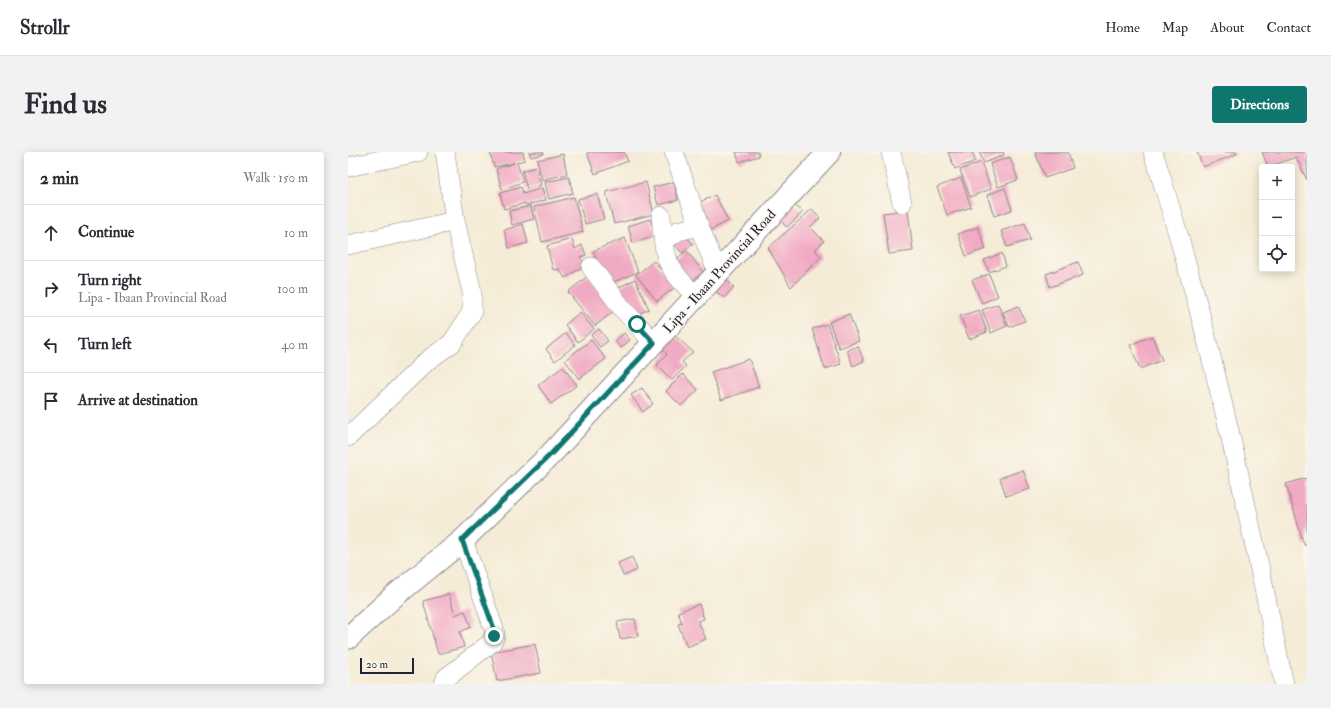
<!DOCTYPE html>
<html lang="en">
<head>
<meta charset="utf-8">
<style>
	body { margin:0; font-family:"IM FELL Double Pica",serif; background:#f2f2f3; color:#2b2b33 }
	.controls { position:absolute; right:12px; top:12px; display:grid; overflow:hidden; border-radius:4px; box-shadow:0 2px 10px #0003 }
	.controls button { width:36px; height:36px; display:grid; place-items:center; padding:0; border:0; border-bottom:1px solid #e1e1e2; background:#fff; color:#2b2b33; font:20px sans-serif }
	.scale { position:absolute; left:12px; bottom:10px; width:54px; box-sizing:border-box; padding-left:4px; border:2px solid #22223b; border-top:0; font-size:11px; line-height:14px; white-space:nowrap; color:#22223b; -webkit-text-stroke:3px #fbf7ec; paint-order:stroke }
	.stop { position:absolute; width:12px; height:12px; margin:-9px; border:3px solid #0f766e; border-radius:50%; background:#fff }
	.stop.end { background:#0f766e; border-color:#fff; box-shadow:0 1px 4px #0008 }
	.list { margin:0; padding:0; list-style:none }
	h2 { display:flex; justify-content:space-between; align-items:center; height:52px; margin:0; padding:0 16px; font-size:17px }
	h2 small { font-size:13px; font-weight:400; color:#7c7c81 }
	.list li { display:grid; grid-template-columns:26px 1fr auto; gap:12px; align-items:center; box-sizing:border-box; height:56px; padding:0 16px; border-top:1px solid #e1e1e2 }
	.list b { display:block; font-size:15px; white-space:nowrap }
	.list p { margin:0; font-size:13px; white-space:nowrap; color:#7c7c81 }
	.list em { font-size:13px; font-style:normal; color:#7c7c81 }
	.icon { flex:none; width:22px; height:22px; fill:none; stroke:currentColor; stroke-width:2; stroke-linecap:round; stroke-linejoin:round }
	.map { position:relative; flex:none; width:959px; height:532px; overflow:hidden; border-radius:4px }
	header { display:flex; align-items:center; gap:24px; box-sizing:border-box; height:56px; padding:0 20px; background:#fff; border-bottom:1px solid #e1e1e2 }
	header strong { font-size:19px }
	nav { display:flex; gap:22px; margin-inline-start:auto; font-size:14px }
	.intro { display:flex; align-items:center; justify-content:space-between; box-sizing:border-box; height:96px; padding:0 24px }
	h1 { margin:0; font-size:28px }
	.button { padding:10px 18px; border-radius:4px; background:#0f766e; color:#fff; font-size:14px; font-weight:700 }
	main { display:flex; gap:24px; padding:0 24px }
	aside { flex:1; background:#fff; border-radius:4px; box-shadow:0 2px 10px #0003 }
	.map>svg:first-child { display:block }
</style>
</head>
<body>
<header>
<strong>Strollr</strong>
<nav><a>Home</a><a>Map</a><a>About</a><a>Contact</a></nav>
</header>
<div class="intro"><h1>Find us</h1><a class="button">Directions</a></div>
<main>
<aside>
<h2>2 min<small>Walk · 150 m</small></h2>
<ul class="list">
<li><svg class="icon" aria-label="ahead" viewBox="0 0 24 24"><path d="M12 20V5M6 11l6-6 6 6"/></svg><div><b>Continue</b></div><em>10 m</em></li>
<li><svg class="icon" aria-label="right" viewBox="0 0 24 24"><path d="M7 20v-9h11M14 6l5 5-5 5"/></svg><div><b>Turn right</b><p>Lipa - Ibaan Provincial Road</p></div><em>100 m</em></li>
<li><svg class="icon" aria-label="left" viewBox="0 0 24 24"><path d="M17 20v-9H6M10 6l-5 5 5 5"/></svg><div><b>Turn left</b></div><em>40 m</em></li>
<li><svg class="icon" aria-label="arrive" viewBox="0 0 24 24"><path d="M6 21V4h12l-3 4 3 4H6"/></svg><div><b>Arrive at destination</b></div></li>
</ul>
</aside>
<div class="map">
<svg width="959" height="532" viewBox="0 0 959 532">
	<rect width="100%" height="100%" fill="#fbf7ec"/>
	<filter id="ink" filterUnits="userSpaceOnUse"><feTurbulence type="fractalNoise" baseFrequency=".025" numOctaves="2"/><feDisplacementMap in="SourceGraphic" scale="8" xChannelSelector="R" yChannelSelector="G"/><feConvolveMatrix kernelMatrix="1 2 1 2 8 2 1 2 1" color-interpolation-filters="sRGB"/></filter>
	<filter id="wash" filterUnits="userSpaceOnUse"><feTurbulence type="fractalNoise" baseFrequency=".012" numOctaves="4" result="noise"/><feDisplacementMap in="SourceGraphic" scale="16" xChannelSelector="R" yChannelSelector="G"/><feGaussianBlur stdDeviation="0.9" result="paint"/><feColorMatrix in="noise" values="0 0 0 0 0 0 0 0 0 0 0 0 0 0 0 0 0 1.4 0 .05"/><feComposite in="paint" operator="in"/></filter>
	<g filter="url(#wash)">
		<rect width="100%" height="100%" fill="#f5ecd7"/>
		<g id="blocks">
			<g fill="#f1aac3">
				<path d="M142,0H175L177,8L169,10L175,30L154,37L148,17L166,11L146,15Z"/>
				<path d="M181,0H195L196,2L183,5Z"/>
				<path d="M242,0H276L280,9L247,22L239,1Z"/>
				<path d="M388,0H410L411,4L391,10Z"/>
				<path d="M600,0H624L627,9L607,17Z"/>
				<path d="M631,0H655L656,3L636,11Z"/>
				<path d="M687,0H720L725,16L697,26Z"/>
				<path d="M849,0H888L889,2L855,15Z"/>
				<path d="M914,0H959V28L948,5L920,15Z"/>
				<path d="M215,2L219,22L194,28L189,8Z"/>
				<path d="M662,5L670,28L650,35L642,12Z"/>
				<path d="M633,10L643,37L622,45L612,18Z"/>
				<path d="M188,15L193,33L179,37L174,19Z"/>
				<path d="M221,25L225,41L201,47L197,30Z"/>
				<path d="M613,26L623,55L599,63L589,35Z"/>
				<path d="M298,30L306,62L266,72L258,40Z"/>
				<path d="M326,30L330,48L310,53L305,35Z"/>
				<path d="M173,35L175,42L194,36L198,48L178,53L177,51L156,57L152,41Z"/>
				<path d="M657,36L664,58L646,64L639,43Z"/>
				<path d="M249,42L256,67L237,72L230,47Z"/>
				<path d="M367,43L380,69L359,80L346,53Z"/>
				<path d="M226,45L235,80L194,90L186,55Z"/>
				<path d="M446,52L455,60L439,75L431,67Z"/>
				<path d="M183,54L186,67L164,73L161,59Z"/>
				<path d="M464,57L472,66L462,75L476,89L467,98L473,105L443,135L420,96Z"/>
				<path d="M560,58L565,99L541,102L535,61Z"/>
				<path d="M302,67L308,84L285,91L280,74Z"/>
				<path d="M677,71L682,88L659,95L653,79Z"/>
				<path d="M175,72L180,91L161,96L156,78Z"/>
				<path d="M630,75L638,97L618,104L610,82Z"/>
				<path d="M333,79L345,92L334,101L323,88Z"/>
				<path d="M277,86L290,120L258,133L245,99Z"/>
				<path d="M224,87L227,97L234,93L238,103L232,105L237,113L217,126L211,117L205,118L199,94Z"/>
				<path d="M339,99L355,120L340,132L323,111Z"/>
				<path d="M654,101L658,114L641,120L636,108Z"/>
				<path d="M306,109L327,135L309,149L288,123Z"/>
				<path d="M730,110L735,123L702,135L698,122Z"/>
				<path d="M641,122L650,144L634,151L624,128Z"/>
				<path d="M240,124L267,158L247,174L220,140Z"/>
				<path d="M376,125L386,135L376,146L365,137Z"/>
				<path d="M287,127L301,157L284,165L270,136Z"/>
				<path d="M650,152L659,174L643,181L634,158Z"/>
				<path d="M670,154L677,169L661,175L655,160Z"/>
				<path d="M631,158L639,180L621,187L612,164Z"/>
				<path d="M232,160L246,177L230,190L217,173Z"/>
				<path d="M501,162L511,189L491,196L481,170Z"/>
				<path d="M479,172L493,212L477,217L464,177Z"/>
				<path d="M251,177L260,189L252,195L243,183Z"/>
				<path d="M218,181L227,193L207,209L198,197Z"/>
				<path d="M276,181L282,188L273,196L267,189Z"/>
				<path d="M326,183L345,200L334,210L338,214L324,228L309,213L319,202L313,196Z"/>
				<path d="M804,184L814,208L792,217L782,193Z"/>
				<path d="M243,188L258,207L231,227L217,208Z"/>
				<path d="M510,194L516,209L505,214L499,198Z"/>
				<path d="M401,207L411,235L373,248L363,220Z"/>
				<path d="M215,215L229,233L203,252L190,233Z"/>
				<path d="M335,222L350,238L333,254L318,239Z"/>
				<path d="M294,236L305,252L295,260L283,243Z"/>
				<path d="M675,318L682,337L658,344L652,326Z"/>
				<path d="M959,326V393H956L938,332Z"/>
				<path d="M284,405L289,418L275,424L270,411Z"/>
				<path d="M101,442L107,463L117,459L123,475L112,480L116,495L90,502L75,449Z"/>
				<path d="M351,452L356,467L350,469L358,487L339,495L330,472L334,471L330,460Z"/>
				<path d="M287,467L290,484L272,487L269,470Z"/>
				<path d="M187,492L193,521L149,529L143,500Z"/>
			</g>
		</g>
	</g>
	<g filter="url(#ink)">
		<use href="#blocks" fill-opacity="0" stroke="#8c8789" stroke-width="1"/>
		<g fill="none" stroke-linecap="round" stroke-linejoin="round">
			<g stroke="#8c8789" stroke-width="20">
				<g id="minor">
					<path d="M326,0L351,74L370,121"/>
					<path d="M543,0L554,51"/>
					<path d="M805,0C861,174 899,353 936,532"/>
					<path d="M0,15L70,0"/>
					<path d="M313,64C317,107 316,114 348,144"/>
					<path d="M316,89L330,79L351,74"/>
					<path d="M0,93L107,69"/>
					<path d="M243,115L274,156L306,191"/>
					<path d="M0,285L80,208L104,191L124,160V140L107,69L97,0"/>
					<path d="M96,532L98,526L144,490L147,484L146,477L115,388"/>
				</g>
			</g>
			<g stroke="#8c8789" stroke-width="24">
				<path id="major" d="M0,486L44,446L115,388L203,302L481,0"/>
			</g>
			<use href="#minor" stroke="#fff" stroke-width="19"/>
			<use href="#major" stroke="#fff" stroke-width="22"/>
		</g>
	</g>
	<g fill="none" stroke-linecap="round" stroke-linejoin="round" filter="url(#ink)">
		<path stroke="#0f766e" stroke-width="5" d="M146,484V477L114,388L203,302L306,191L289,172"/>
	</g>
	<g text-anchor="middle" stroke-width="3" stroke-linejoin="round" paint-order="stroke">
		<g font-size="14" fill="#22223b" stroke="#fbf7ec">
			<text transform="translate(371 119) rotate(-48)" y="5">Lipa - Ibaan Provincial Road</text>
		</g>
	</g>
</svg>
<div class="controls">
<button>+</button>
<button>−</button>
<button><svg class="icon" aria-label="locate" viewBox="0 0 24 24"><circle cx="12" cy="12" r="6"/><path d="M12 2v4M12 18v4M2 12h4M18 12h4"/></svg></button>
</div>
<div class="scale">20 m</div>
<div class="stop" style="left:289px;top:172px"></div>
<div class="stop end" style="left:146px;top:484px"></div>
</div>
</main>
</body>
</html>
